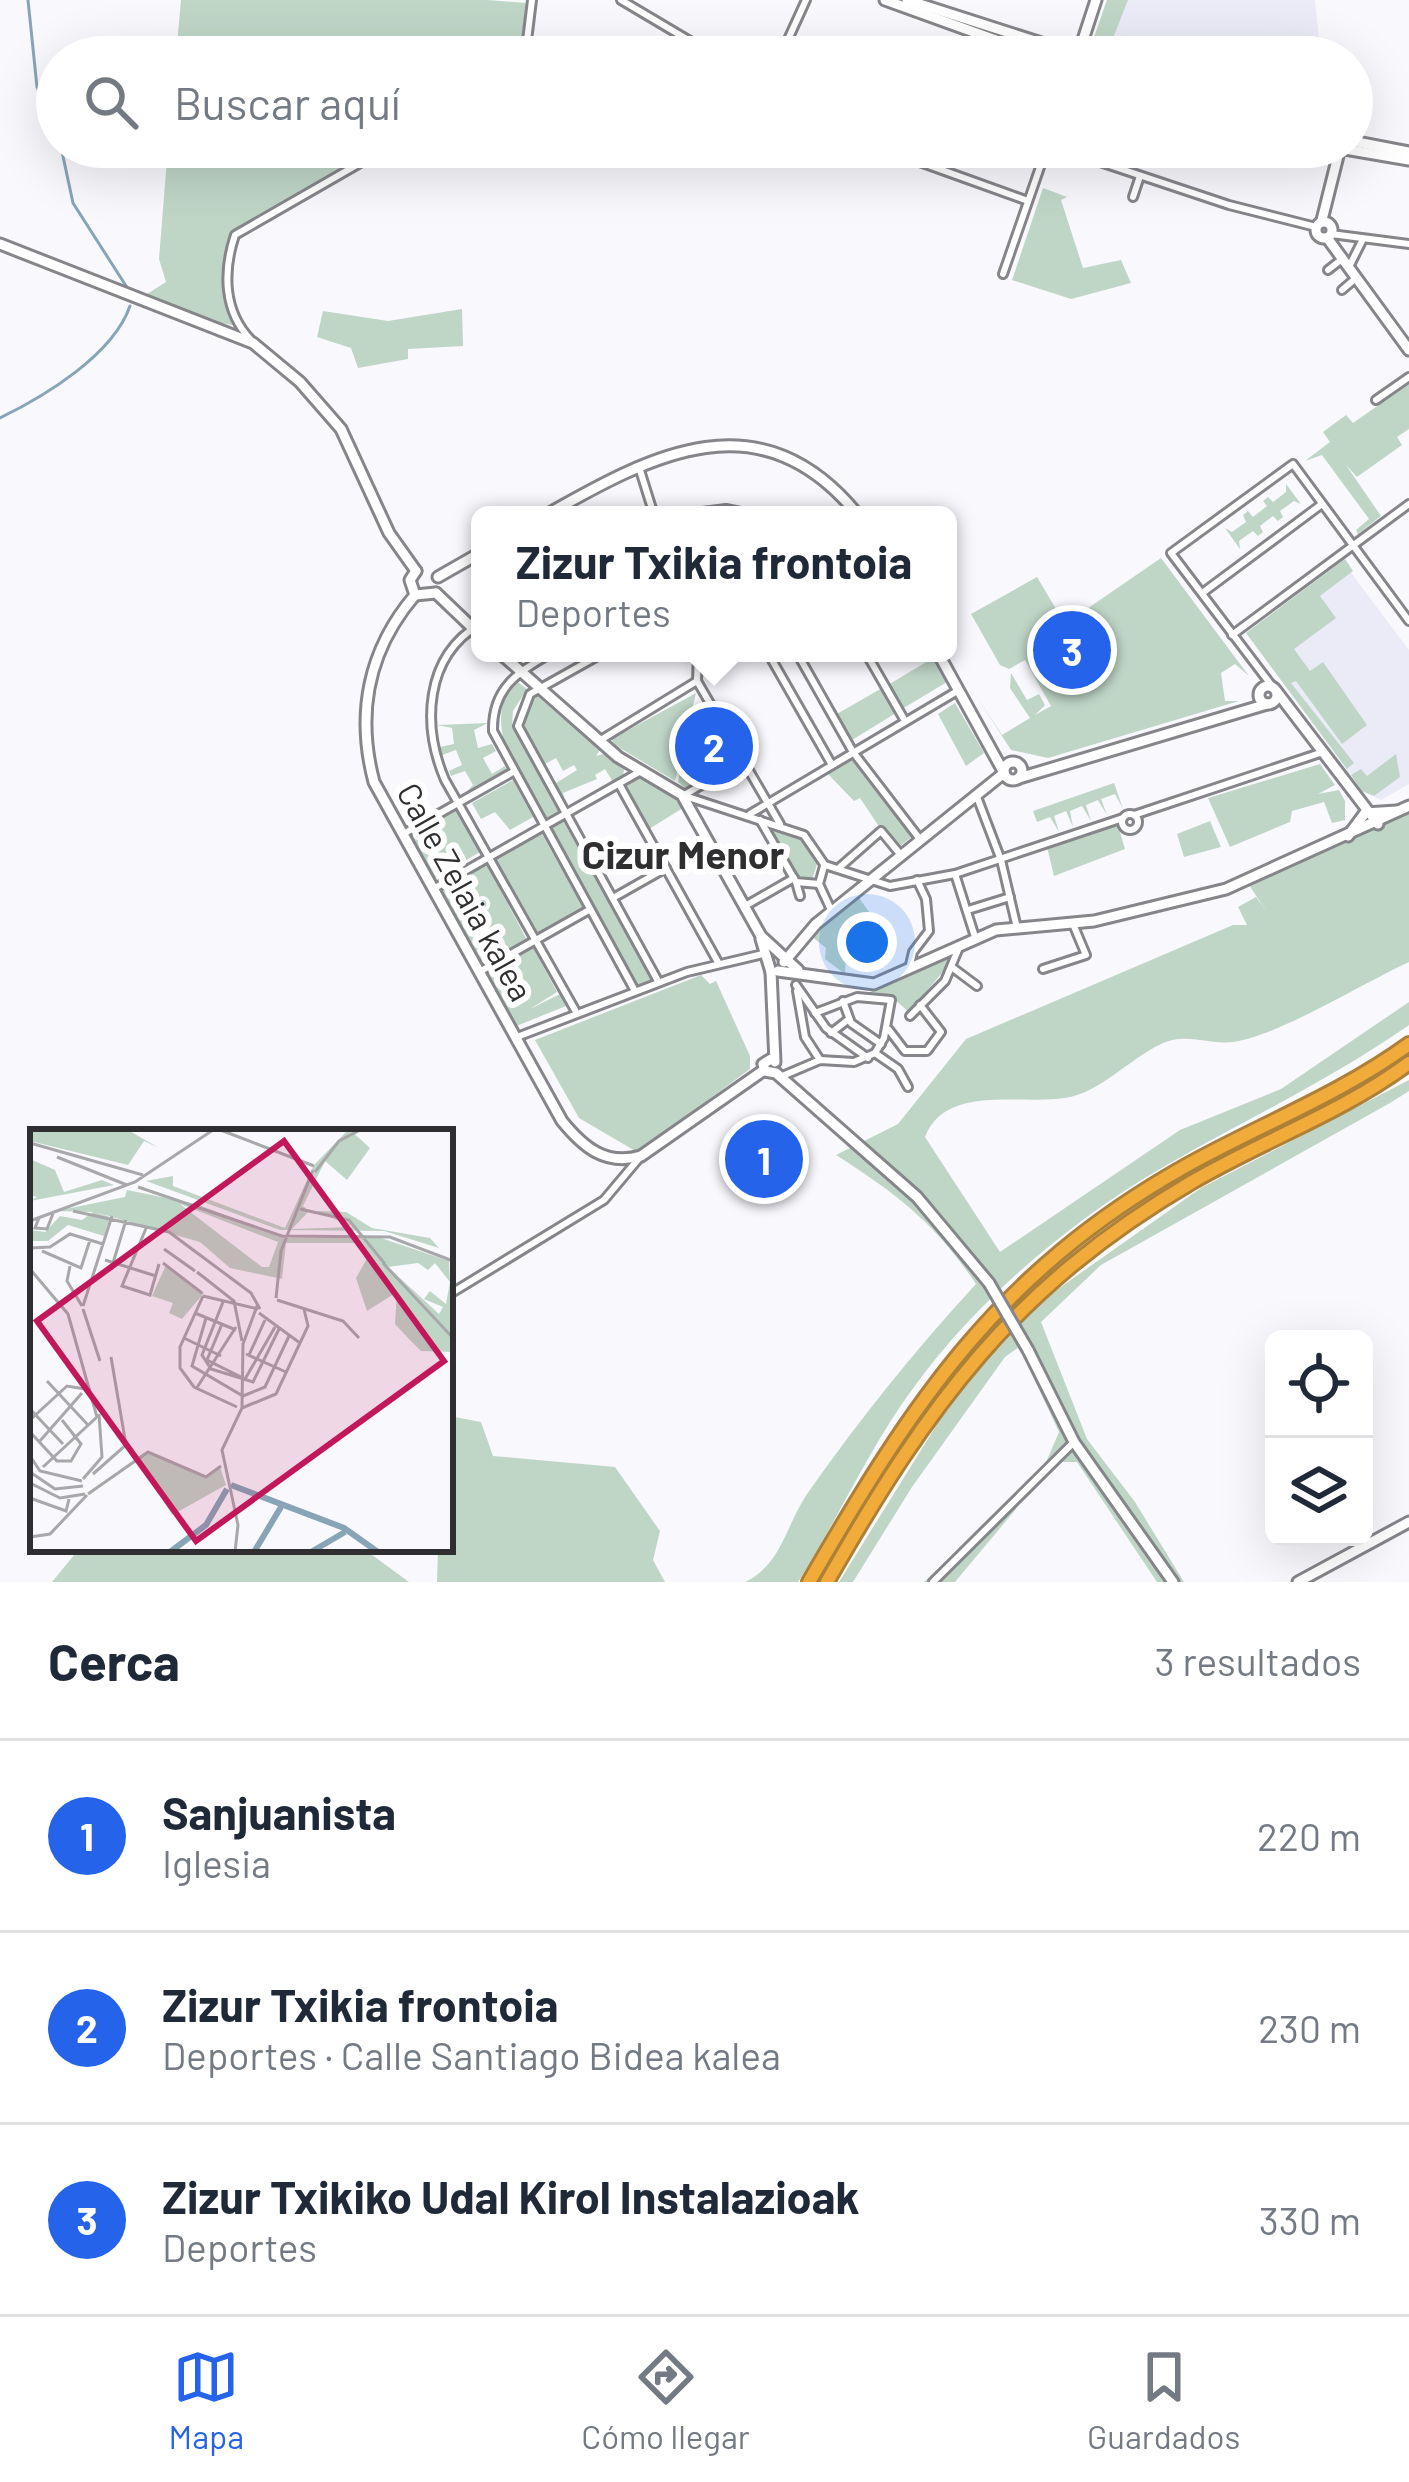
<!DOCTYPE html>
<html lang="es">
<head>
<meta charset="utf-8">
<style>
	body { margin:0; font-family:Barlow,sans-serif; background:#f2f2f3; color:#1f2937 }
	.controls { position:absolute; right:36px; bottom:36px; display:grid; overflow:hidden; border-radius:18px; box-shadow:0 12px 48px #0002 }
	.controls button { width:108px; height:108px; display:grid; place-items:center; padding:0; border:0; border-bottom:3px solid #e0e1e3; background:#fff; color:#1f2937; font:60px sans-serif }
	.you { position:absolute; left:867px; top:942px; width:42px; height:42px; margin:-30px; border:9px solid #fff; border-radius:50%; background:#1a73e8; box-shadow:0 0 0 18px #1a73e833 }
	.badge { display:grid; place-items:center; width:78px; height:78px; border-radius:50%; background:#2563eb; color:#fff; font-size:39px; font-weight:700 }
	.pin { position:absolute; translate:-50% -50%; border:6px solid #fff; box-shadow:0 3px 12px #0006 }
	.popup { position:absolute; left:471px; top:506px; width:486px; height:156px; box-sizing:border-box; display:grid; place-content:center; border-radius:18px; background:#fff; filter:drop-shadow(0 3px 9px #0005); font-size:39px; white-space:nowrap; color:#747a83 }
	.popup b { font-size:45px; color:#1f2937 }
	.popup::after { content:''; position:absolute; left:50%; top:100%; margin-left:-24px; border:24px solid transparent; border-top-color:#fff }
	.list { margin:0; padding:0; list-style:none }
	h2 { display:flex; justify-content:space-between; align-items:center; height:156px; margin:0; padding:0 48px; font-size:51px }
	h2 small { font-size:39px; font-weight:400; color:#747a83 }
	.list li { display:grid; grid-template-columns:78px 1fr auto; gap:36px; align-items:center; box-sizing:border-box; height:192px; padding:0 48px; border-top:3px solid #e0e1e3 }
	.list b { display:block; font-size:45px; white-space:nowrap }
	.list p { margin:0; font-size:39px; white-space:nowrap; color:#747a83 }
	.list em { font-size:39px; font-style:normal; color:#747a83 }
	.icon { flex:none; width:66px; height:66px; fill:none; stroke:currentColor; stroke-width:2; stroke-linecap:round; stroke-linejoin:round }
	.map { position:relative; flex:none; width:1409px; height:1582px; overflow:hidden }
	.search { position:absolute; background:#fff; box-shadow:0 12px 48px #0002; left:36px; right:36px; top:36px; height:132px; display:flex; align-items:center; gap:30px; box-sizing:border-box; padding:0 42px; border-radius:66px; color:#747a83; font-size:45px }
	.sheet { height:732px; background:#fff }
	nav { display:flex; justify-content:space-around; align-items:center; box-sizing:border-box; height:168px; border-top:3px solid #e0e1e3; background:#fff; font-size:33px; color:#747a83 }
	nav a { display:grid; justify-items:center; gap:6px }
	nav .on { color:#2563eb }
	.map>svg:first-child { display:block }
</style>
</head>
<body>
<div class="map">
<svg width="1409" height="1582" viewBox="0 0 1409 1582">
	<rect width="100%" height="100%" fill="#f8f8fd"/>
	<g fill="#eaebf7">
		<path d="M1107,0H1315L1321,57H1101L1091,46Z"/>
		<path d="M1343,562L1409,650V784L1381,800L1362,791L1247,634Z"/>
	</g>
	<g fill="#bfd6c7">
		<path d="M181,0H487L526,3L520,57H176Z"/>
		<path d="M1107,0H1128L1113,38L1119,41L1113,57L1095,55L1091,46Z"/>
		<path d="M168,147H388L235,235L226,260L237,326L174,314L144,296L166,282L159,259Z"/>
		<path d="M1043,188L1067,197L1061,200L1083,268L1121,260L1131,283L1071,299L1012,280Z"/>
		<path d="M462,309L463,346L408,349V359L358,368L351,348L317,337L323,311L388,321Z"/>
		<path d="M1409,384V429L1397,437L1402,445L1357,477L1346,465L1381,516L1358,534L1356,530L1369,519L1322,455L1305,461L1330,442L1323,432L1346,415L1353,423Z"/>
		<path d="M1286,484L1301,504L1294,501L1280,511L1283,517L1278,521L1273,516L1260,526L1263,532L1258,536L1253,531L1239,541L1240,549L1225,528L1232,532L1246,522L1243,515L1248,511L1253,517L1267,506L1263,501L1268,497L1273,502L1286,492Z"/>
		<path d="M1161,558L1249,676L1235,664L1221,673L1225,701H1239L1048,758L1011,750L975,694L1002,735L1030,718L1010,688L1011,673L1027,700L1039,694L1045,705L1035,715L1051,706L1025,660L1009,669L1000,665L971,614L1037,577L1065,624Z"/>
		<path d="M1345,559L1353,571L1320,596L1336,618L1294,649L1310,671L1323,662L1367,725L1342,744L1296,681L1291,683L1354,763L1347,769L1246,633Z"/>
		<path d="M933,658L947,682L902,709L888,685Z"/>
		<path d="M515,680L527,689L513,711L512,726L559,813L545,822C524,780 478,728 515,680Z"/>
		<path d="M882,688L896,713L852,740L837,714Z"/>
		<path d="M696,693L675,781L613,744L612,739Z"/>
		<path d="M537,696L600,750L596,756L603,754L624,769L623,776L613,782L605,769L595,775L597,779L563,793L564,798L556,783L577,770L574,765L563,771L556,758L545,764C530,741 512,719 537,696Z"/>
		<path d="M955,703L984,753L966,766L938,714Z"/>
		<path d="M691,722L696,730L692,734L714,773L685,788L678,782Z"/>
		<path d="M488,723L474,730L478,748L492,744L496,751L483,758L492,774L505,766L507,771L463,796L473,785L465,771L451,776L449,771L462,765L456,750L442,755L440,747L454,744L452,728L437,725Z"/>
		<path d="M1396,754L1400,777L1374,796L1362,791L1351,775L1361,769L1367,776Z"/>
		<path d="M851,757L914,835L900,846L880,828L860,798L854,801L827,773Z"/>
		<path d="M1320,764L1335,785L1318,794L1339,790L1345,801V820L1332,823L1324,802L1292,811L1290,822L1230,847L1208,798Z"/>
		<path d="M640,778L670,794L683,808L649,829L627,786Z"/>
		<path d="M513,780L533,817L510,830L495,812L481,819L472,803Z"/>
		<path d="M1114,783L1123,809L1115,794L1101,799L1107,815L1098,800L1086,805L1091,821L1082,806L1070,811L1073,827L1066,811L1054,816L1059,832L1050,817L1037,822L1033,811Z"/>
		<path d="M1409,810V962C1363,983 1278,1036 1233,1042C1206,1045 1188,1032 1161,1044C1129,1059 1100,1093 1065,1098C1020,1105 945,1084 925,1137L1000,1252L1180,1130L1281,1089L1409,1002V1025C1327,1082 1250,1117 1165,1166C1070,1221 979,1298 914,1387C868,1449 839,1518 798,1582H745C782,1564 785,1527 807,1494C859,1420 915,1350 976,1284C934,1222 898,1195 836,1155L898,1124L966,1039L1233,925H1247L1238,907L1256,897L1265,909L1249,885Z"/>
		<path d="M456,811L480,852L432,880L409,836Z"/>
		<path d="M563,821L654,980L636,986L633,981L550,829Z"/>
		<path d="M1210,821L1221,847L1184,857L1177,834Z"/>
		<path d="M1117,822L1125,849L1054,876L1047,847Z"/>
		<path d="M765,825L808,840L819,858L812,880L798,879Z"/>
		<path d="M542,834L584,909L539,934L496,859Z"/>
		<path d="M486,863L527,940L482,965L440,890Z"/>
		<path d="M857,895L896,950L883,964H873L874,944H868L867,959L846,957L845,974L825,959L826,948L810,935Z"/>
		<path d="M533,947L557,992L530,1009L560,994L566,1006L514,1027L487,974Z"/>
		<path d="M957,955L909,1012L894,999L866,994Z"/>
		<path d="M701,975L710,984L716,981L750,1056V1069L637,1152L579,1118L535,1040Z"/>
		<path d="M1409,1080V1091L1390,1103L1101,1265L1041,1322L1087,1439L1135,1502L1184,1582H1157L1077,1462H1054L1041,1474L1059,1432L1019,1347L1005,1357L912,1487L853,1582H839L959,1389L1048,1296L1201,1188Z"/>
		<path d="M450,1416L481,1422L493,1456L615,1467L660,1531L653,1560L665,1582H437L438,1549H450Z"/>
		<path d="M1028,1484L1016,1509L955,1582H924Z"/>
		<path d="M79,1549H364L409,1582H52Z"/>
	</g>
	<g fill="none" stroke-linecap="round" stroke-linejoin="round">
		<g stroke="#87a5b7" stroke-width="3">
			<path d="M28,0L37,87L57,136"/>
			<path d="M61,147L73,203L128,289"/>
			<path d="M0,418C45,396 113,355 130,306"/>
		</g>
		<g stroke="#85858a" stroke-width="12">
			<g id="street">
				<path d="M621,0L717,57"/>
				<path d="M525,57L532,0"/>
				<path d="M780,57L806,0"/>
				<path d="M878,147L1028,201"/>
				<path d="M1055,147L1229,205L1316,227"/>
				<path d="M1133,197L1140,176"/>
				<path d="M1331,234L1409,244"/>
				<path d="M1350,265L1362,241"/>
				<path d="M1328,270L1342,259"/>
				<path d="M1003,274L1047,147"/>
				<path d="M1342,290L1356,278"/>
				<path d="M251,340C223,311 223,271 235,235L388,147"/>
				<path d="M1376,400L1409,377"/>
				<path d="M639,467L654,515"/>
				<path d="M678,515L726,509L755,515"/>
				<path d="M1205,591L1322,504"/>
				<path d="M480,624C424,657 422,726 445,780L575,1010"/>
				<path d="M1232,635L1409,504"/>
				<path d="M551,653C517,673 492,688 493,731L635,991"/>
				<path d="M603,653L530,694L518,726L658,981"/>
				<path d="M698,653L697,681L780,824"/>
				<path d="M768,653L832,765"/>
				<path d="M797,653L853,752L919,838"/>
				<path d="M866,653L905,721"/>
				<path d="M701,664L724,653"/>
				<path d="M1272,686L1171,553L1293,464L1409,621"/>
				<path d="M599,741L697,681"/>
				<path d="M619,784L719,964"/>
				<path d="M686,794L744,760"/>
				<path d="M682,795L804,835L824,864"/>
				<path d="M977,797L1001,860L1017,928"/>
				<path d="M750,814L959,690"/>
				<circle cx="1130" cy="822" r="8"/>
				<path d="M1134,815L1320,753"/>
				<path d="M760,820L796,882L819,884"/>
				<path d="M405,833L513,772"/>
				<path d="M825,865L890,886L955,874L1123,818"/>
				<path d="M824,866L819,884L832,912"/>
				<path d="M840,867L881,831L900,854"/>
				<path d="M955,874L975,937"/>
				<path d="M796,882L800,896"/>
				<path d="M435,888L641,771"/>
				<path d="M613,898L666,868"/>
				<path d="M745,906L794,878"/>
				<path d="M968,910L1010,897"/>
				<path d="M953,968L977,986"/>
				<path d="M909,969L913,952L929,931L926,899L917,880"/>
				<path d="M1043,969L1086,955L1073,924"/>
				<path d="M481,971L589,910"/>
				<path d="M796,985L826,1028L868,1058"/>
				<path d="M797,991L805,1037L820,1060"/>
				<path d="M843,1001L851,1023L881,1044"/>
				<path d="M910,1016L945,981L960,945"/>
				<path d="M889,1030L905,1051H927L941,1032L920,1005"/>
				<path d="M831,1033L849,1019"/>
				<path d="M517,1037L687,972L763,954"/>
				<path d="M875,1053L898,1069L908,1087"/>
				<path d="M780,1077L820,1060L854,1062L875,1053L884,1038L891,1000L857,997L815,1013"/>
				<path d="M450,1294L604,1200L641,1156"/>
				<path d="M933,1582L1074,1442"/>
			</g>
		</g>
		<g stroke="#85858a" stroke-width="15">
			<g id="secondary">
				<path d="M885,0L1043,57"/>
				<path d="M907,0L1085,57"/>
				<path d="M1079,52L1096,0"/>
				<path d="M1352,141L1409,152"/>
				<path d="M1345,149L1409,160"/>
				<path d="M1322,220L1339,152"/>
				<circle cx="1324" cy="230" r="8"/>
				<path d="M1328,239L1409,350"/>
				<path d="M0,244L253,343L300,382L341,429L389,533L416,571"/>
				<path d="M546,515C653,454 761,396 858,515"/>
				<path d="M416,571L410,580L415,595L436,593"/>
				<path d="M438,577L480,553"/>
				<path d="M436,593L480,635"/>
				<path d="M415,595C368,650 356,714 374,782L562,1121C584,1148 606,1166 641,1156L764,1070"/>
				<path d="M500,653L618,757L682,795L761,936L798,970"/>
				<path d="M938,653L1003,771"/>
				<circle cx="1268" cy="695" r="9"/>
				<path d="M1277,692L1378,824"/>
				<circle cx="1013" cy="771" r="9"/>
				<path d="M1019,778L1267,704"/>
				<path d="M1348,836L1365,813L1397,811"/>
				<path d="M761,939L771,972"/>
				<path d="M784,962L816,924L1004,773"/>
				<path d="M778,971L874,984L996,930L1094,921L1226,889L1409,806"/>
				<path d="M771,972L775,1062"/>
				<path d="M771,1059L763,1064L765,1071L776,1073L917,1197L989,1283"/>
				<path d="M1028,1350L1074,1442L1173,1582"/>
				<path d="M1298,1582L1409,1522"/>
			</g>
		</g>
		<g stroke="#ad8038" stroke-width="18">
			<g id="highway">
				<path d="M809,1582C913,1402 998,1272 1184,1167C1259,1125 1339,1095 1409,1044"/>
				<path d="M827,1582C928,1405 1013,1287 1192,1182C1264,1140 1342,1113 1409,1063"/>
			</g>
		</g>
		<use href="#street" stroke="#fff" stroke-width="6"/>
		<use href="#secondary" stroke="#fff" stroke-width="9"/>
		<use href="#highway" stroke="#f1ab3b" stroke-width="12"/>
		<g stroke="#85858a" stroke-width="15" stroke-linecap="butt">
			<path id="secondary-bridge" d="M989,1283L1028,1350"/>
		</g>
		<use href="#secondary-bridge" stroke="#fff" stroke-width="9"/>
	</g>
	<g text-anchor="middle" stroke-width="12" stroke-linejoin="round" paint-order="stroke">
		<g font-size="33" fill="#2f2f31" stroke="#fff">
			<text transform="translate(465 892) rotate(61)" y="12">Calle Zelaia kalea</text>
		</g>
		<g font-size="39" font-weight="bold" fill="#2f2f31" stroke="#fff">
			<text x="683" y="869">Cizur Menor</text>
		</g>
	</g>
	<g transform="translate(30 1129)">
		<rect width="423" height="423" fill="#f8f8fd"/>
		<path d="M0,0H96L129,19L114,12L98,36L0,12ZM319,0L340,19L317,51L295,32L273,77L279,82L262,100L322,98L287,82L316,83L342,99L400,109L409,119L354,102L250,101L116,52L143,47V57L255,99L284,36ZM0,30L25,41L34,63L72,51L84,56L0,72L7,68L0,66ZM97,61L166,75L257,109L345,107L419,132L423,223L391,222L379,210L365,195L367,163L337,182L326,149L339,126L325,114H256L252,150L200,139L170,113L65,83L80,88L74,107L38,96L18,112H0V101L15,103L30,87L52,91L63,83L26,82L95,68ZM150,75L248,113L239,138H232ZM388,134L398,141L405,134L420,153L416,175L400,162L394,170L413,178L409,185L358,138ZM136,136L174,164L152,190L139,184L143,174L122,167ZM118,323L176,348L190,338L196,356L142,386L107,329Z" fill="#bfd6c7" fill-rule="evenodd"/>
		<path fill="none" stroke="#87a5b7" stroke-width="6" d="M201,356L314,399L348,423M140,423L176,396L197,360M224,423L251,378M281,423L315,403"/>
		<path fill="none" stroke="#a8a8ab" stroke-width="3" d="M188,0L284,37M0,14L113,46M27,28L97,56M285,43L309,12L332,0M108,58L252,107L360,108L423,132M270,80L319,91L355,135M43,82L139,103L221,164L230,180M9,89L5,99L17,100L24,82M0,92L105,53L183,1M117,97L92,157L120,166L129,135M0,119L20,118L40,105L73,115M134,120L165,142M12,122L51,139L60,111M75,131L126,147M83,134L96,91M133,134L172,164M353,134L423,209M40,137L37,152L52,177M0,140L38,185L67,288M167,143L204,172L212,212M173,167L150,218V239L164,258L207,278M173,167L228,180M246,169L251,122L283,41M247,171L313,192L329,209M193,173L172,226L181,240L223,253L249,200M53,177L82,87M53,180L70,232M165,184L206,201M229,184L270,214M176,189L162,237L213,267L235,258L259,207M192,195L177,231L215,250L245,198M154,209L191,227M216,225L256,243M219,226L235,191M17,252L58,296M166,260L206,198M212,279L246,265L278,197L274,180M0,280L33,315M0,291L37,257L61,261M0,303L27,332H41L51,315L32,291M9,313L52,264M0,327L10,342L52,352M13,338L67,288M0,343L25,360L53,357M63,345L96,316L81,228M53,350L72,328L69,285M0,354L30,369L55,365M58,365L118,323L176,348L191,337M0,369L36,382L39,370M0,408L20,405L57,366M205,423L208,396L192,321L212,279L213,215L227,177"/>
		<path fill="#c2185b" fill-opacity="0.15" stroke="#c2185b" stroke-width="6" d="M254,12L414,232L166,412L7,192Z"/>
		<rect width="423" height="423" fill="none" stroke="#2f2f31" stroke-width="6"/>
	</g>
</svg>
<div class="controls">
<button><svg class="icon" aria-label="locate" viewBox="0 0 24 24"><circle cx="12" cy="12" r="6"/><path d="M12 2v4M12 18v4M2 12h4M18 12h4"/></svg></button>
<button><svg class="icon" aria-label="layers" viewBox="0 0 24 24"><path d="M12 4l9 5-9 5-9-5zM3 14l9 5 9-5"/></svg></button>
</div>
<div class="you"></div>
<div class="pin badge" style="left:764px;top:1159px">1</div>
<div class="pin badge" style="left:714px;top:746px">2</div>
<div class="popup"><b>Zizur Txikia frontoia</b>Deportes</div>
<div class="pin badge" style="left:1072px;top:650px">3</div>
<div class="search"><svg class="icon" aria-label="search" viewBox="0 0 24 24"><circle cx="10" cy="10" r="6"/><path d="M15 15l6 6"/></svg>Buscar aquí</div>
</div>
<section class="sheet">
<h2>Cerca<small>3 resultados</small></h2>
<ul class="list">
<li><span class="badge">1</span><div><b>Sanjuanista</b><p>Iglesia</p></div><em>220 m</em></li>
<li><span class="badge">2</span><div><b>Zizur Txikia frontoia</b><p>Deportes · Calle Santiago Bidea kalea</p></div><em>230 m</em></li>
<li><span class="badge">3</span><div><b>Zizur Txikiko Udal Kirol Instalazioak</b><p>Deportes</p></div><em>330 m</em></li>
</ul>
</section>
<nav>
<a class="on"><svg class="icon" aria-label="map" viewBox="0 0 24 24"><path d="M3 6l6-2 6 2 6-2v14l-6 2-6-2-6 2zM9 4v14M15 6v14"/></svg>Mapa</a>
<a><svg class="icon" aria-label="directions" viewBox="0 0 24 24"><path d="M12 3l9 9-9 9-9-9zM9 14v-3h6M13 9l2 2-2 2"/></svg>Cómo llegar</a>
<a><svg class="icon" aria-label="saved" viewBox="0 0 24 24"><path d="M7 4h10v16l-5-4-5 4z"/></svg>Guardados</a>
</nav>
</body>
</html>
